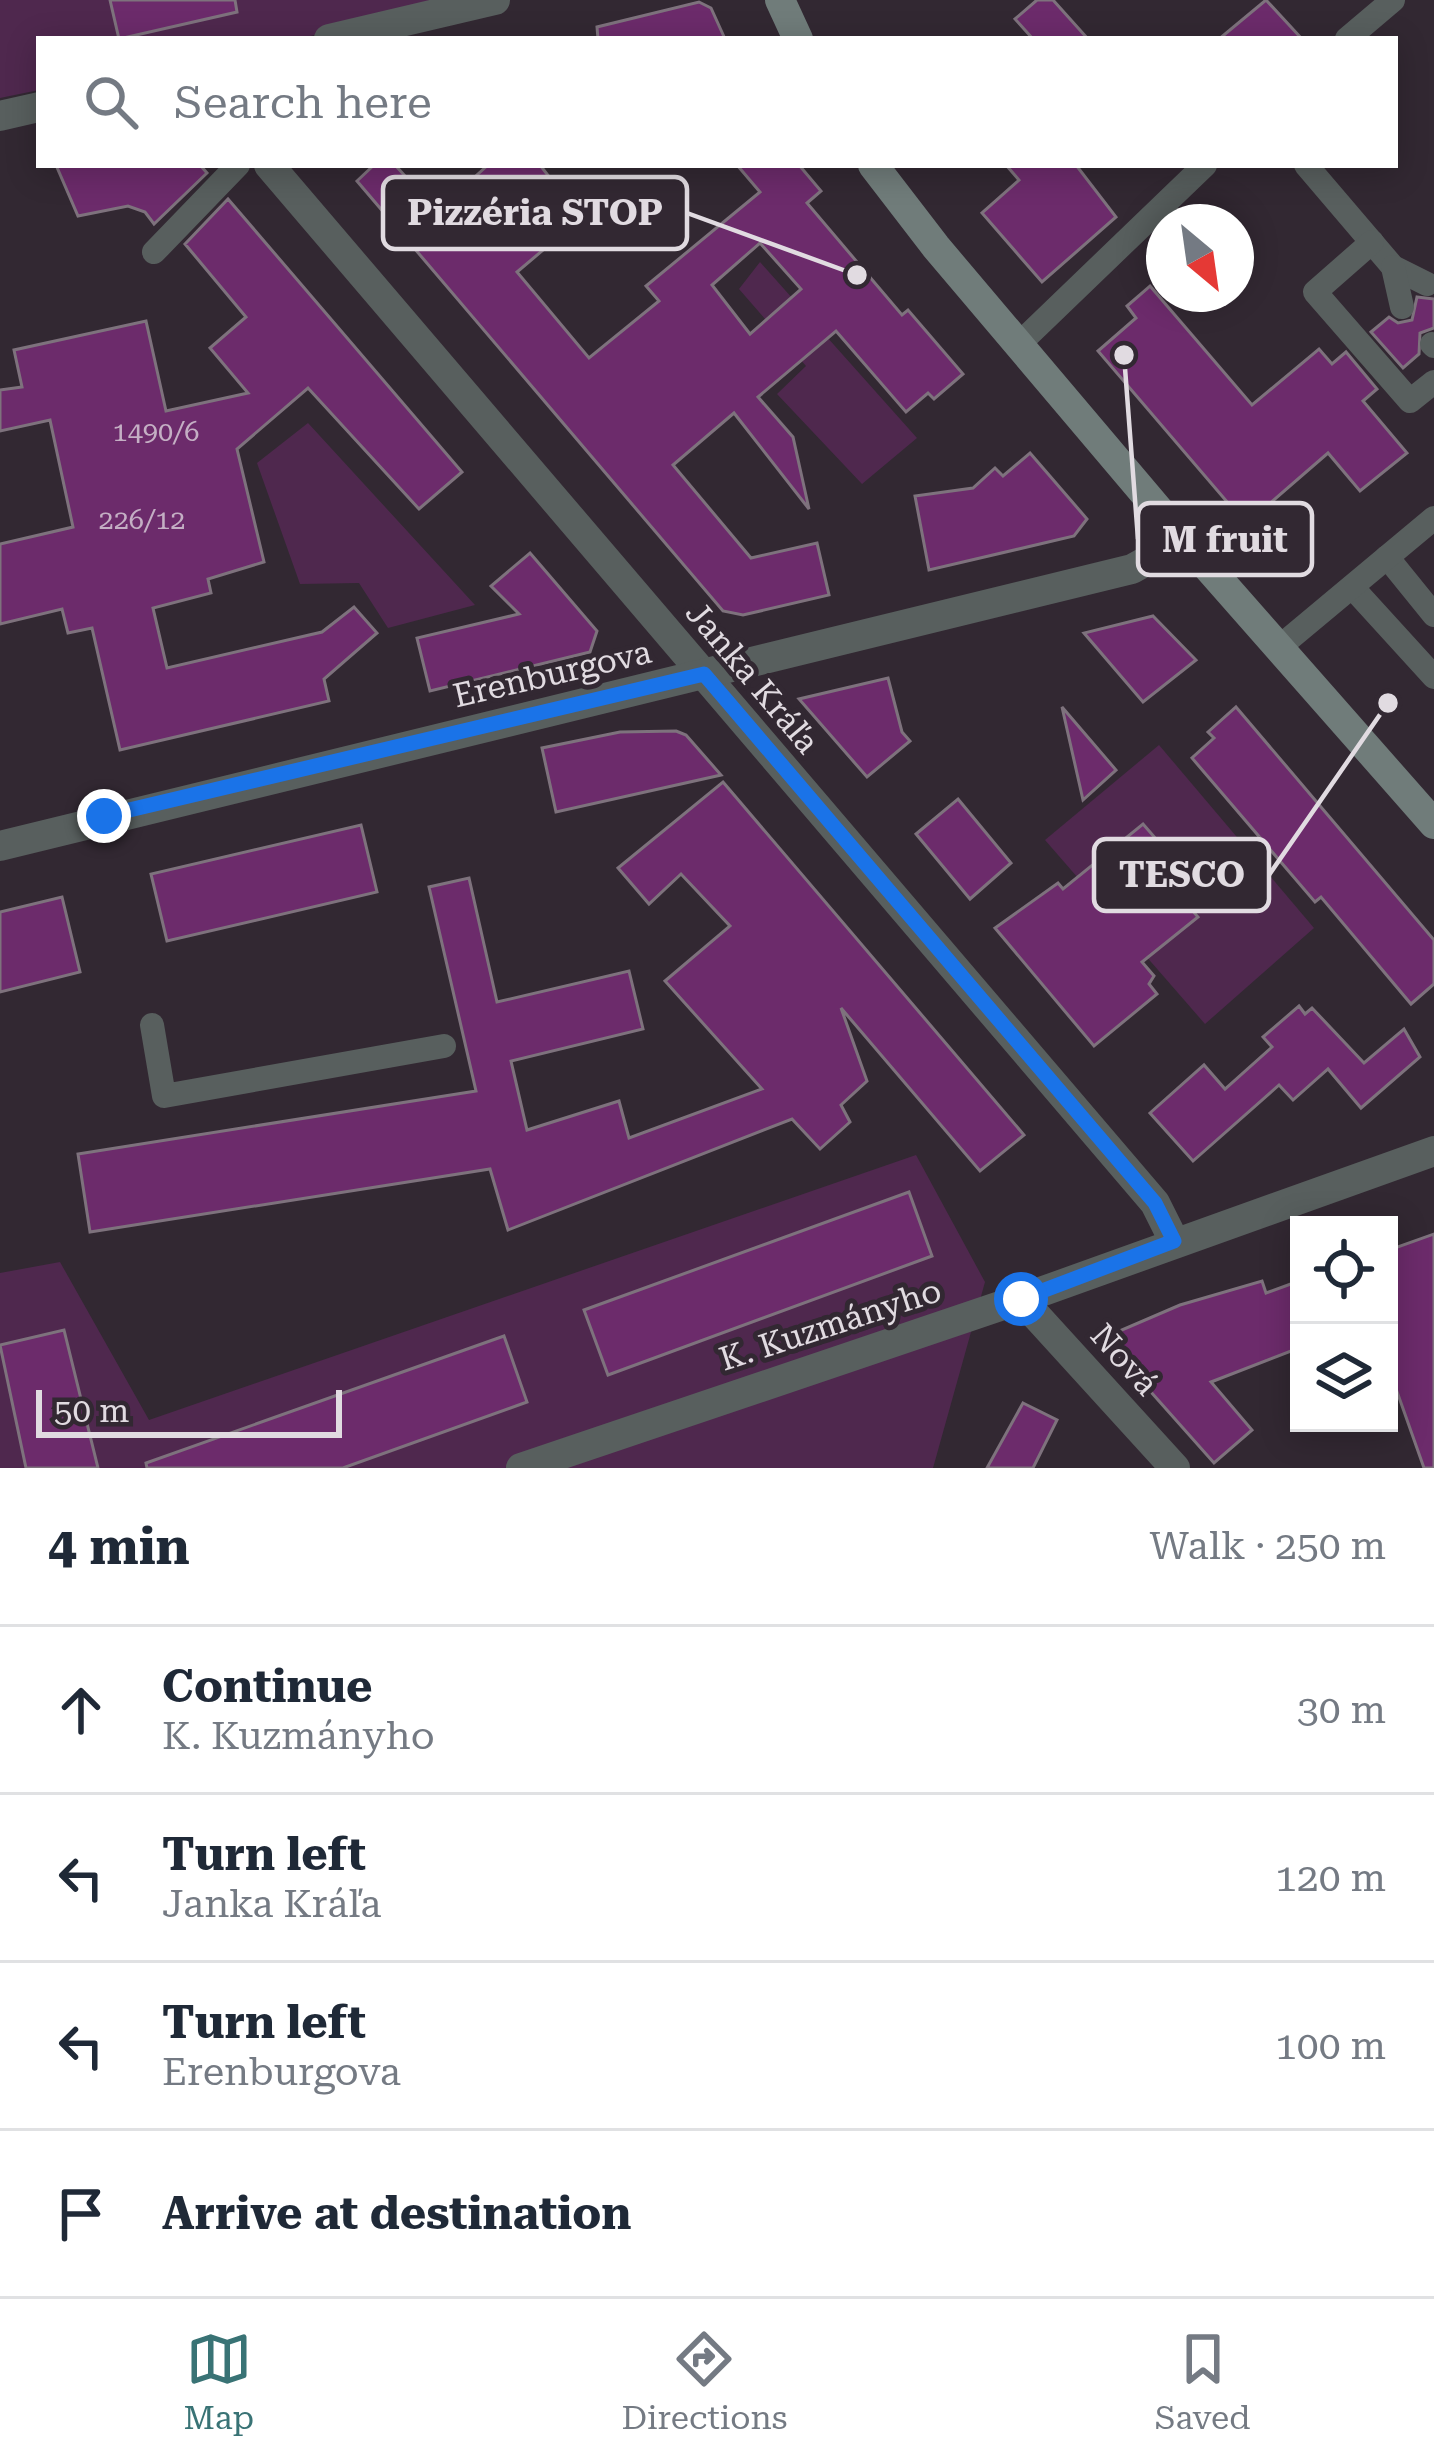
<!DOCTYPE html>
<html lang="en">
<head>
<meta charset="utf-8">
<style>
	body { margin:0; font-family:"Roboto Serif",serif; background:#f6f6f7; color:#1f2937 }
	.controls { position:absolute; right:36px; bottom:36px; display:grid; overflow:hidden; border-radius:0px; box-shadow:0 6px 30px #0003 }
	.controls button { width:108px; height:108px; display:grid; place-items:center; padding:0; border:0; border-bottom:3px solid #e0e1e3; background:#fff; color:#1f2937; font:60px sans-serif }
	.compass { position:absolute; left:1146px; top:204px; width:108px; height:108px; border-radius:50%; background:#fff; box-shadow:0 6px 30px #0003; rotate:151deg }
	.scale { position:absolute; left:36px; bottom:30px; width:306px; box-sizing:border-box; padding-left:12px; border:6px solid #e1dbe1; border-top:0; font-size:33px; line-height:42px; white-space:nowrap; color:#e1dbe1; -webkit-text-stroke:9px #322832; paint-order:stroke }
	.stop { position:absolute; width:36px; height:36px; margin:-27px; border:9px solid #1a73e8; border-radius:50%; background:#fff }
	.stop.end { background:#1a73e8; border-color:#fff; box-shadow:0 3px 12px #0008 }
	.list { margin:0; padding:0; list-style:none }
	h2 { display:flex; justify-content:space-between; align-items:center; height:156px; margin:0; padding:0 48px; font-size:51px }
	h2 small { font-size:39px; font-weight:400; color:#747a83 }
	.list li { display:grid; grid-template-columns:78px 1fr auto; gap:36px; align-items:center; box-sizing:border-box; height:168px; padding:0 48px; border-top:3px solid #e0e1e3 }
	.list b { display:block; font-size:45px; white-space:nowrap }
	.list p { margin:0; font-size:39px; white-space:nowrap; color:#747a83 }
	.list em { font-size:39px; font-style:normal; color:#747a83 }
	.icon { flex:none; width:66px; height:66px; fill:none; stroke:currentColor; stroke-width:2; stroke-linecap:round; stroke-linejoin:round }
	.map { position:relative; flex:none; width:1434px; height:1468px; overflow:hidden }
	.search { position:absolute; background:#fff; box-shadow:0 6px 30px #0003; left:36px; right:36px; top:36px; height:132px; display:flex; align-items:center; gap:30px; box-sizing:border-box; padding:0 42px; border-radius:0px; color:#747a83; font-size:45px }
	.sheet { height:828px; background:#fff }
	nav { display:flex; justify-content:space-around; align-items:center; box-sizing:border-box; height:168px; border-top:3px solid #e0e1e3; background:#fff; font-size:33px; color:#747a83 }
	nav a { display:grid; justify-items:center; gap:6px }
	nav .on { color:#397375 }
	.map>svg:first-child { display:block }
</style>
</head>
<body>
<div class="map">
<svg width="1434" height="1468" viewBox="0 0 1434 1468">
	<rect width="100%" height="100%" fill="#322832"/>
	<g fill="#4f284e">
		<path d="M0,0H491L295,39H39V90L0,98Z"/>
		<path d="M760,262L917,438L862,484L777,394L806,366L739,289Z"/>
		<path d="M308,423L475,605L388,628L359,583L300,584L257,463Z"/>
		<path d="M1159,745L1314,928L1205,1024L1045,840Z"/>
		<path d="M916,1155L985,1282L933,1468H0V1273L60,1262L149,1420Z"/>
	</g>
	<g fill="#6c2b6b" stroke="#7e727d" stroke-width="3" fill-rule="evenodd">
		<path d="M110,0H235L237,12L119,39Z"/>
		<path d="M1037,0H1053L1088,39H1033L1015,19Z"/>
		<path d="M1266,0L1302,39H1219Z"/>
		<path d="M699,2L711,8L725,39H598L597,27Z"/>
		<path d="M56,165H200L207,173L154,224L145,212L128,206L78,216Z"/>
		<path d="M374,165H395L437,211L488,165H540L581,218L517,272L589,358L659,301L646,286L760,192L737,165H799L821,191L807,203L902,315L908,310L963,374L934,399L928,393L906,412L836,331L758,397L793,437L809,509L734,413L673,465L751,558L817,543L829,595L743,615L723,611L357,181ZM760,243L801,289L750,334L712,285Z"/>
		<path d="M1006,165H1076L1116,217L1042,282L982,213L1019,180Z"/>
		<path d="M228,199L462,472L419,509L308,388L237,449L264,562L208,579L211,593L153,608L167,668L322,632L354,607L377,633L324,679L329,701L120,750L92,628L68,633L62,609L0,624V544L73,527L50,420L0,431V390L22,387L14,350L146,321L166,411L248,393L210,348L246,317L185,244Z"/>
		<path d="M1150,286L1252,405L1319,349L1332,364L1346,352L1377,389L1363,401L1407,453L1360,491L1328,453L1246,524L1098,351L1136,318L1127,306Z"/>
		<path d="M1417,297L1434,299V328L1420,333L1419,354L1403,368L1371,332L1389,317L1398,323L1412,320Z"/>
		<path d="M1030,453L1087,519L1074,536L929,570L915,496L973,488L995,468L1003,476Z"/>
		<path d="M530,553L597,631L590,652L430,691L417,638L519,614L491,586Z"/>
		<path d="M1153,616L1196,660L1143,702L1084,633Z"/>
		<path d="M888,678L902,732L910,741L867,777L799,699Z"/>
		<path d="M1062,707L1116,770L1083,800Z"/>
		<path d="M1236,707L1434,940V984L1411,1004L1321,897L1315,902L1192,758L1214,738L1208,732Z"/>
		<path d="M676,731L686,735L721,775L556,812L542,748L620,732Z"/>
		<path d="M723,782L1024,1135L980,1171L841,1008L867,1081L841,1105L850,1122L820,1149L792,1119L508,1230L490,1169L90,1232L78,1154L476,1091L429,887L469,878L497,1002L629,971L643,1029L511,1061L527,1130L619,1101L629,1138L762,1089L665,981L730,926L681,874L649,904L618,868Z"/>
		<path d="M958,799L1011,863L970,899L916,834Z"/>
		<path d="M1143,824L1169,854L1183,842L1206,870L1178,894L1198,917L1142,962L1154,976L1149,984L1157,994L1094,1046L995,928L1058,883L1063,889Z"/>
		<path d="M361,825L377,892L167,941L151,874Z"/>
		<path d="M62,897L80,972L0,992V912Z"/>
		<path d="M1299,1006L1305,1014L1312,1008L1364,1063L1404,1029L1420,1057L1361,1108L1328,1069L1293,1100L1279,1085L1193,1161L1150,1113L1204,1065L1225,1089L1272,1047L1263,1037Z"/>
		<path d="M909,1192L932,1256L608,1375L584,1310Z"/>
		<path d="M1434,1234V1468H1424L1389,1369V1250Z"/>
		<path d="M1262,1281L1266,1293L1299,1281V1348L1211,1382L1252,1430L1214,1463L1103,1338L1180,1305Z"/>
		<path d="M64,1330L98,1468H26L0,1345Z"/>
		<path d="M504,1336L527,1402L343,1468H147L146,1463Z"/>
		<path d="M1023,1403L1057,1420L1033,1468H987Z"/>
	</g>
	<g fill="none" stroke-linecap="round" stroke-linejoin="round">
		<g stroke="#585f5e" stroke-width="24">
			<path d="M1347,39L1393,0"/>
			<path d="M1306,165L1393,267L1427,284"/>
			<path d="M1372,242L1315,292L1410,401L1434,382"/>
			<path d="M154,252L238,165"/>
			<path d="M1393,267L1402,307"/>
			<path d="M1021,342L1205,165"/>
			<path d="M1432,344L1434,346"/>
			<path d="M1387,557L1434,615"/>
			<path d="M1352,587L1434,677"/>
			<path d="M1277,649L1434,518"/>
			<path d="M152,1025L164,1096L444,1046"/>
		</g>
		<g stroke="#585f5e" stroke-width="30">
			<path d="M329,39L495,0"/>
			<path d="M0,116L39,107"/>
			<path d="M269,165L1155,1203L1174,1241"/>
			<path d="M0,846L1132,569L1184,540"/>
			<path d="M1021,1299L1175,1468"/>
			<path d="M521,1468L1021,1299L1434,1151"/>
		</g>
		<g stroke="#707c7a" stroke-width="30">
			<path d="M780,0L798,39"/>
			<path d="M873,165L936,247L1184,540L1434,824"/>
		</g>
	</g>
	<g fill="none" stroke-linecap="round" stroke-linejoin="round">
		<path stroke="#1a73e8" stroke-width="15" d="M104,816L704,674L1155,1203L1174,1241L1021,1299"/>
	</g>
	<g text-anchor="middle" stroke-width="10" stroke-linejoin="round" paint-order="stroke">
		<g font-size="27" fill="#c4afc4">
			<text x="156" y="441">1490/6</text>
			<text x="142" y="529">226/12</text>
		</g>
		<g font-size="33" fill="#e1dbe1" stroke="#322832">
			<text transform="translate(552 673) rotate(-13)" y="12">Erenburgova</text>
			<text transform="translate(753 677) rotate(50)" y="12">Janka Kráľa</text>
			<text transform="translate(830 1324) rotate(-18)" y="12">K. Kuzmányho</text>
			<text transform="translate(1125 1359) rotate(48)" y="12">Nová</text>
		</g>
	</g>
	<path fill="none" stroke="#e1dbe1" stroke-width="4.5" d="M857 275L687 213M1124 355L1138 539M1388 703L1269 875"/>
	<g fill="#e1dbe1" stroke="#322832" stroke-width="4.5">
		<circle cx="857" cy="275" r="12"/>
		<circle cx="1124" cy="355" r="12"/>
		<circle cx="1388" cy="703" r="12"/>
	</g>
	<g fill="#322832" stroke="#e1dbe1" stroke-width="4.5">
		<rect x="383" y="177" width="304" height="72" rx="12"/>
		<rect x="1138" y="503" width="174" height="72" rx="12"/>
		<rect x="1094" y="839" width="175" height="72" rx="12"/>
	</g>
	<g font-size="36" text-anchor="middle" font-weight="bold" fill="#e1dbe1">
		<text x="535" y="225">Pizzéria STOP</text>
		<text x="1225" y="552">M fruit</text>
		<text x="1182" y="887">TESCO</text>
	</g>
</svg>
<div class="controls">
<button><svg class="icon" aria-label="locate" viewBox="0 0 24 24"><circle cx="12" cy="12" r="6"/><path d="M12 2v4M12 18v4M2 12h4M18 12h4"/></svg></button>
<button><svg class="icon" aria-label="layers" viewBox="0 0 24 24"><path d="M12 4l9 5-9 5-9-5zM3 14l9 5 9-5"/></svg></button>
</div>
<svg class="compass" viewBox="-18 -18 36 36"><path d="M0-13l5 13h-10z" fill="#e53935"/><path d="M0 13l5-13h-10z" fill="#747a83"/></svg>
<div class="scale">50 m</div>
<div class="stop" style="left:1021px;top:1299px"></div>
<div class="stop end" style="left:104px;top:816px"></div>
<div class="search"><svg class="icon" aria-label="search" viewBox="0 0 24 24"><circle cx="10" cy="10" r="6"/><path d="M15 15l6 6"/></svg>Search here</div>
</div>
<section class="sheet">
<h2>4 min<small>Walk · 250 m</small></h2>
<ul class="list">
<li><svg class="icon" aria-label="ahead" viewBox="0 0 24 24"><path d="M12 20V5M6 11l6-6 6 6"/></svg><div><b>Continue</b><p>K. Kuzmányho</p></div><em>30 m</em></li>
<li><svg class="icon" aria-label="left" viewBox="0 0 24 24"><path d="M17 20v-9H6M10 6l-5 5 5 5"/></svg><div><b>Turn left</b><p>Janka Kráľa</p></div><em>120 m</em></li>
<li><svg class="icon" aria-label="left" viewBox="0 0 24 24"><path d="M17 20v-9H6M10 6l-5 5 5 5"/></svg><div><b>Turn left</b><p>Erenburgova</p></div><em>100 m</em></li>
<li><svg class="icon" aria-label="arrive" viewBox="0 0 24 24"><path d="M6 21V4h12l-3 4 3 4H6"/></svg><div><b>Arrive at destination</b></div></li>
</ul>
</section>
<nav>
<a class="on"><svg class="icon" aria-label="map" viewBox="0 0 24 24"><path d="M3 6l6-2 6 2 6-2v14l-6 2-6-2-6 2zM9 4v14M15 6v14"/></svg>Map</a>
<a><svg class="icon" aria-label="directions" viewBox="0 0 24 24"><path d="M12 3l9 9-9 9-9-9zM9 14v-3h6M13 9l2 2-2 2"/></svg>Directions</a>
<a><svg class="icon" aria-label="saved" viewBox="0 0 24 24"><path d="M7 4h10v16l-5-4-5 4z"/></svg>Saved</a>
</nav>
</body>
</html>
